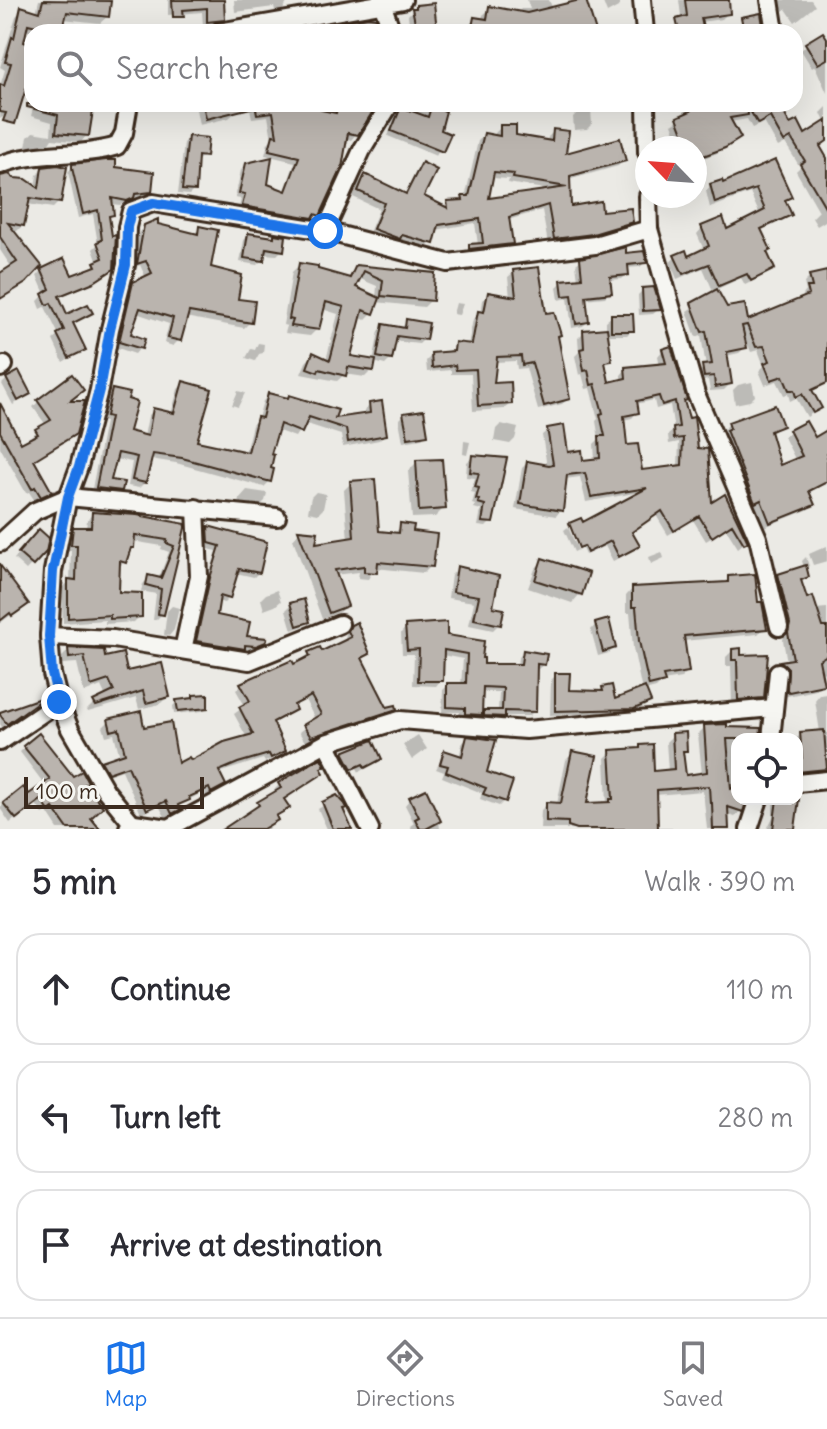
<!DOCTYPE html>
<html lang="en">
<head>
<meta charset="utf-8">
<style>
	body { margin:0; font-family:Delius,sans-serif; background:#f2f2f3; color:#2b2b33 }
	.controls { position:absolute; right:24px; bottom:24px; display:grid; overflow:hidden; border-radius:16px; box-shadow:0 8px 32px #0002 }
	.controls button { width:72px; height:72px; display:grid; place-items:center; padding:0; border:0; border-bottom:2px solid #e1e1e2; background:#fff; color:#2b2b33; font:40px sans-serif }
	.compass { position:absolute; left:635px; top:136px; width:72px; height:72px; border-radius:50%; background:#fff; box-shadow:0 8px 32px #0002; rotate:295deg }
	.scale { position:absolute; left:24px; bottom:20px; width:180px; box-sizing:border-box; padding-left:8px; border:4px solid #3b2a1e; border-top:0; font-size:22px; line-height:28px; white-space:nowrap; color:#3b2a1e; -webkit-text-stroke:6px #f6f6f2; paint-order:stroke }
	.stop { position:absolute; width:24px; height:24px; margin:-18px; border:6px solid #1a73e8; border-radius:50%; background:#fff }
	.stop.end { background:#1a73e8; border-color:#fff; box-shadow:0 2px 8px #0008 }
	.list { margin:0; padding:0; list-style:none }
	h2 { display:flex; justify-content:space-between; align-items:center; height:104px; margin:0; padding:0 32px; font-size:34px }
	h2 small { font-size:26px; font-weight:400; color:#7c7c81 }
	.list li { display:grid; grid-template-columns:52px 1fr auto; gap:24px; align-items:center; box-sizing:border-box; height:112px; margin:0 16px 16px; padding:0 16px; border:2px solid #e1e1e2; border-radius:24px }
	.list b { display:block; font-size:30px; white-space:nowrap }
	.list em { font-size:26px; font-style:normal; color:#7c7c81 }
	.icon { flex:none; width:44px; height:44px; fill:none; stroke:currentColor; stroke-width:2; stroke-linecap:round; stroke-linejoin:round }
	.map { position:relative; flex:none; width:827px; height:829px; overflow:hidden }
	.search { position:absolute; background:#fff; box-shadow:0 8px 32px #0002; left:24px; right:24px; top:24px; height:88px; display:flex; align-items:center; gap:20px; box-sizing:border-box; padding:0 28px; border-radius:24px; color:#7c7c81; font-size:30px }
	.sheet { height:488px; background:#fff }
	nav { display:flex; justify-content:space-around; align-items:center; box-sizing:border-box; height:112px; border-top:2px solid #e1e1e2; background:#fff; font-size:22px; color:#7c7c81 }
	nav a { display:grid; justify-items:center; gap:4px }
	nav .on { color:#1a73e8 }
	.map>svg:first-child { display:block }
</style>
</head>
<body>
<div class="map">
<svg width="827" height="829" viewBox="0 0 827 829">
	<rect width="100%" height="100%" fill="#ebeae5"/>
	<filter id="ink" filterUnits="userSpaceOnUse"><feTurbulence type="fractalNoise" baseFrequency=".0125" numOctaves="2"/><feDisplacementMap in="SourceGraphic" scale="16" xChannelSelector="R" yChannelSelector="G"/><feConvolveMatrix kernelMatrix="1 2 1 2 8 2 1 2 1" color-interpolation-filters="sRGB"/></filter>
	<g filter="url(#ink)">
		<g fill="#0003" fill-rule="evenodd">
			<path d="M39,0H105L108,16L100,23L63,19L59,32L24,31L12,110L0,119V86L5,70L0,67L16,16L23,9L36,13Z"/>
			<path d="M168,0H214L223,19L218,24L203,26L202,12L168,15Z"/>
			<path d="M234,0H302L299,3H287L282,11L275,12L274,7L235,12Z"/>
			<path d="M527,0H549L553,9L594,31L603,30V32H467L468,26L475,19L482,20L483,15L490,9L517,13L521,9H530Z"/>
			<path d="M602,0H618L620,6L607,13Z"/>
			<path d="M679,0H727L728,13L722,19L700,22L702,32H683Z"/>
			<path d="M774,0H811L815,6L795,22L786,9L781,12Z"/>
			<path d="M416,7L435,30L433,32H410L408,15Z"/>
			<path d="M827,42V93L815,66L812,68L801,50L807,45Z"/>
			<path d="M34,104H92L87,135L81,142L52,139L46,148L26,146L28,137L33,132L51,135L52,122L31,116Z"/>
			<path d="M150,104H172L150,106Z"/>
			<path d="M195,104H235L237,111L229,118L199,125Z"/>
			<path d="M249,104H335L338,119L340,104H361L372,109L356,134L351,140L345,138L318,215L313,220L309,219L306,222L238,211L241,199L235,198L241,170L247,164L266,185L284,193L295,162L265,155L268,143L272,139L268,116L252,118Z"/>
			<path d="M411,104H440L438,131L448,135L436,156L388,136L396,114L401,109L411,113Z"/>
			<path d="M686,104H776L789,126L820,146L827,161V220L817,226L812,218L819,211L796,171L800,167L785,143L778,147L764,122L752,128L747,119L730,122L739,138L717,153L695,161V148H660L679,142L672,124L685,116L684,107Z"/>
			<path d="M827,107V121L825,122L821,113Z"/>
			<path d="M591,110L592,124L587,129L574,130L573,117L578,112Z"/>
			<path d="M501,127L514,136L547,142L548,137L554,131L564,156L624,160L618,166L568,180L569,209L631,222L625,228L585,239L548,244L542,210L508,220L511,243L505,249L464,254L470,246L478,245L475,223L436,230L432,242L426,248L396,240L392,244L368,235L379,209L353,197L359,182L365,176L404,195L416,171L422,165L421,197L443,208L448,203L460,202L465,198L478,141L484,135L495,137V133ZM491,178L509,179L508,183L550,190L486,200Z"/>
			<path d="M189,138L204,156L196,161L194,190L189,195L178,194L184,143Z"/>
			<path d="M774,162L790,197L784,202L790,214L784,220L760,231L773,269L767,274L745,285L741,278L715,290L726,309L746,323L803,300V295L806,291L804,283L810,277L827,273V379L810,391L819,408L807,417L796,398L790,401L788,394L784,395L777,381L765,385L759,371L764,366L758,350L751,352L748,345L739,353L725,356L730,384L724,390L710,391L708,380L698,382L697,373L706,367L701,335L696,337L687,311L714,293L703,268L677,279L670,262L676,257L687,259L704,250L697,234L702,228L726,231L760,215L750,193L710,208L706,191L711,185L721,186Z"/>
			<path d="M73,166L115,168L150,191L144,197L131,198L120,205L111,204L112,214L107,219L106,274L87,286L58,298L66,317L90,313L71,325L83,349L63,362L53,340L59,335L45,307L41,309L38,301L45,294L37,276L42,271L71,278L98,263L93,249L98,244L93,214L78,218L68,172Z"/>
			<path d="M43,169L59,202L53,208L27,204L23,225L17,231L11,230L39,266L0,298V275L12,268L0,250V177L35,187L37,175Z"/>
			<path d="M155,225L193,235L200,228L208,269L236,300L250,322L244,328L185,317L179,340L173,346L164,343L169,324L136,313L129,336L140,348L135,354L115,347L128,290L146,278L140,265L133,268L139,232L145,226Z"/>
			<path d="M249,235L282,250L277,255L263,254L262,260L257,265L240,262L244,240Z"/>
			<path d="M625,255L645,262L640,267L626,268L627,274L622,279L608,280L610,292L605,297L584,299L587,322L583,326L572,328L568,298L559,300L557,287L562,282L578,280L576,264L581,260Z"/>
			<path d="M299,265L347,280L357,267L431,300L424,307L376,302L372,313L365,320L359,317L348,358L373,362L379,331L384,326L401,329L406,322L424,339L419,344L394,341L391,359L385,365L374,362L372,370L365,377L345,374L337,381L301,374L306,362L313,355L326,360L338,314L322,309L317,329L310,336L285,333L287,326L283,325L292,272ZM358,278L377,286L376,298L353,288Z"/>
			<path d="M514,272L545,315L556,337L568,399L562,404L538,410L526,368L517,369L516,361L494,362L492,385L510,404L504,409L473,411L471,374H451V370L427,372L426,361L432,355L450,353L456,344L468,345L473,319L481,313L483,300L488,295L510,298L508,277Z"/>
			<path d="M643,290L658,310L653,314L639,315L638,295Z"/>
			<path d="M456,303L463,304L459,315L453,314Z"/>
			<path d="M612,316L632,330L627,335H606L609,360L603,366L607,384L621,381V375L626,369L660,366L658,356L663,350L682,402L710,506L724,497L745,542L738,548L726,529L706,541L693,520L668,535L656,515L630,533L637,545L632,551L613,561L605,546L585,555L571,524L582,525L640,492L586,502L580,477L565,479L561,510L556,516L515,509L522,468L527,463L547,467L542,435L548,430L567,454L581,462L595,461L594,444L599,439L596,421L598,419L590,388L586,389L582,374L579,375L575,356L579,352L578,338L584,332L606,330V321ZM654,400L656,409L670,405L674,430L668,435L669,444L679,442L678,467L640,472L625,448L623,420L632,418L637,412L636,404Z"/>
			<path d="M258,343L264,344L263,353L259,354L255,361L246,358L251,349L255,350Z"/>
			<path d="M7,379L29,394L13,405L2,384Z"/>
			<path d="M752,382L755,396L750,401L735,404L733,390L738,385Z"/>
			<path d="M184,383L194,442L245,453L252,425L258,418L263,401L269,395L332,421L365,415L364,411L370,405L385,434L379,440L343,447L341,435L304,423L295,437L276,430L269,456L270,481L264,487L176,463L150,459L145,482L139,488L128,486L132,462L115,459L109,482L120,490L115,496L91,494L105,422L101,421L107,397L113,391L127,433L144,437L148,416L154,410L171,414L178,389Z"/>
			<path d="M238,391L245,393L238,407L232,405Z"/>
			<path d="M38,402L74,433L33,461L49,492L35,501L29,492L26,493L0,447V415L21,445L32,439L31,436L46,425L33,407Z"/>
			<path d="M404,415L426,434L421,439L403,442L399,420Z"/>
			<path d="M501,424L518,428L515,439L510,444L494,441L496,429Z"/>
			<path d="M729,424L780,426L769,434L778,468L796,461L784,437L790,432L814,440L827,432V483L808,493L812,505L807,510L764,527L755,504L749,507L721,437L725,434L723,430Z"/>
			<path d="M464,441L470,442L467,455L463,454Z"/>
			<path d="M473,457L505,460L491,522L486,527L478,526L481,510L474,508L475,505L472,504L475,493L471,492L475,478L466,477L467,462Z"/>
			<path d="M417,462L444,508L435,517L412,518L408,471Z"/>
			<path d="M351,483L377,533L394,534L401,526L411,533L431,566L424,573L375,568L368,579L358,578L359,572L334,575L346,606L339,612L322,619L293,539L299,532L316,534L314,546L348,540L344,490Z"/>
			<path d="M247,490L267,493L265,501L257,509L238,505L239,499Z"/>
			<path d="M316,492L326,494L323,509L318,514L308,512L311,497Z"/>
			<path d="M93,514L183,526L162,614L156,620H153L156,594L141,591L143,584L149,578L158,580L169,552L161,549L162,546L132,541L124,562L118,568L117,594L140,616L134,622L105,624V620L63,623L62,588L70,581L71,550H66L68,535L74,529H86L87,520Z"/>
			<path d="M568,527L581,557L578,550L574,552L564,530Z"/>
			<path d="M208,529L259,572L254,577L236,573L229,598L224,603L217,601L215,617L245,637L264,641L249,651L241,650L238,653L192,646L206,584L217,551L204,548V533Z"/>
			<path d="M39,532L44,551L26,570L14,559Z"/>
			<path d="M827,546V561L813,565L809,554Z"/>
			<path d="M662,552L664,558L651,564L649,557Z"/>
			<path d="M806,557L809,566L805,567L807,577L801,583L806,600L815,609L827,608V672L820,673L822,684L816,690L783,697L776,668L787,662L783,640L785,631L773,581L779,575L804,568L802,561Z"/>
			<path d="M543,560L586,575L580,594L572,603L528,588L535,569Z"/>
			<path d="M0,568L26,604L0,623Z"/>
			<path d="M458,569L491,608L499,624L493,630L469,625L474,602L448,598L451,575Z"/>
			<path d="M729,578L756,605L764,628L758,634L683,641L687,672L681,678L663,681L656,688L644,691L649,702L644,707L628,713L606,715L605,713L550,715L551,680L556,675L567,692L598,693L603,688L613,702L642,691L633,648L630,613H626V596L632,589L723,584Z"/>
			<path d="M277,590L281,601L275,606L264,610L261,599L266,594Z"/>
			<path d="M291,605L308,621L303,626L292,630L286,610Z"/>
			<path d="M172,606L179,608L174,630L169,636L164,635L167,611Z"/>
			<path d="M596,624L614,648L609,653L598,656L591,630Z"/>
			<path d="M352,626L367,653L361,660L386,710L395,709L389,715L305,742L299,732L315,719L305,700L292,707L294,710L288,715L272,724L283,750L278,756L265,762L263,759L218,773L223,784L218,790L205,797L203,792L176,807L178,809L166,818L159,806L141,814L122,770L102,777L97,768L102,763L120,757L114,734L106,736L103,727L109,721L143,729L177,765L247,738L234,714L245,706L236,690L242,684L293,667L309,654H321L345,642L346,633Z"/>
			<path d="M406,627L482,643V666H517L518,658L524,652L544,664L538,669H535L534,711L529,716H503L498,722L479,720V715L474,720L460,719V712H442L443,690L448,685H461L463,659L442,655L441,680L436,686L413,685L414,654H402L401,633ZM481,692H499L498,712H485L480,716Z"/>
			<path d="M69,650L103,660L168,696L160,704L139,709L136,698L88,712L87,710L95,702L106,697L101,686L84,693L77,663L62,664L61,658Z"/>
			<path d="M733,650L762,697L755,704L732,706L731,666H726V657Z"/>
			<path d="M827,694V776L797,775L796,739L801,734L820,732L815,700L819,695Z"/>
			<path d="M37,701L2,727L0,724V714Z"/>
			<path d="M177,702L206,708L202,711L174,714L173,706Z"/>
			<path d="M705,727L725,729L759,739H737V799H741L742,810L735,817L726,814L727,829H707L703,791L655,795L656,827H672V829H540L541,810L547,804H557L566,760L573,753L585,805H607L605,758L611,752L637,750L641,747L653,773L668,771L666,742L673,735L685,750L682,754L684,777L702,775L698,734Z"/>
			<path d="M418,735L427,749L412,760L403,745Z"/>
			<path d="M467,738L485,773L504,801L499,806L480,799L482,793L442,777L444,772L436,769L445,753L459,758L462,744Z"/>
			<path d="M25,747L83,784L89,818L98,829H58L47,812L43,814L35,803L10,823L0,808L4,804L29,797L45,785L20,752Z"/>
			<path d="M344,754L380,759L359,772L357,768L346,773L339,759Z"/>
			<path d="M321,761L282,800L287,808L275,818L268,829H228L254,811L253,809L258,804L276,794L274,790L279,785Z"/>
			<path d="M797,796L793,828L796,829H767L773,817V801L797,799Z"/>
			<path d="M336,798L342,810L349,829H327L318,809Z"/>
			<path d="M410,799L439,820L440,829H412L410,826L414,823L405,805Z"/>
		</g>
		<g fill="#bab4ae" stroke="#3b2a1e" stroke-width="2" fill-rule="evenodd">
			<path d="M43,0L111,1L109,17L67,12L62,32L28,24L24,42L32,45V69L15,124L3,121L6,113L0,112V84L4,86L11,63L5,62L12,37L14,38L21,6L40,12Z"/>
			<path d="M172,0H224L225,20L207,22V8L183,10L184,17H173Z"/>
			<path d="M580,0H586L596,32H471L474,17L487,19L489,6L527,13Z"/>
			<path d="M685,0H729L730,14L701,18L704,32H679L676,19L687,16Z"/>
			<path d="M434,3L437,30L417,32L412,8H416V5Z"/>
			<path d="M761,13L764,32H744L741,17Z"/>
			<path d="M368,17L376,18L380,32H296V30Z"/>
			<path d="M823,32L827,38V59L818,64L805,43Z"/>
			<path d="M27,104H94L89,136L56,133L58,115L27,107Z"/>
			<path d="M203,104H255V107L206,119Z"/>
			<path d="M255,104H320L321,110L336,113L338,104L375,108L358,135L348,133L342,168L320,216L315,214L313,218L242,206L245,194L239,193L246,163L272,157L268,184L286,191L299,157L269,150L273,135L277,136L273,112L257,114Z"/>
			<path d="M689,104H747L748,115L730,118L741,138L725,148L695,159V144L686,148H660L685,138L677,117L691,111Z"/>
			<path d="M758,104H779L790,124L798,120L805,134L827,120V141L820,146L827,158V210L800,164L805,161L791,138L784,142L770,117L758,124L749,109Z"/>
			<path d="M401,107L428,117L431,107L446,111L441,130L451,134L443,152L391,131Z"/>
			<path d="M500,125H516V135L552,141L553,129L569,131L566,153L620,138L626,161L570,176L571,206L601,201L602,211L631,208L633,222L593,234L554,239L548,205L509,217L513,244L469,249V244L483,243L480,219L439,225L434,244L402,235L400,239L373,229L384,203L358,191L365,174L406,194L422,162L437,170L424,196L448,208L447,201L463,200L462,196H469L484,133L500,136ZM494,172L514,174L513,178L567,187L489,198Z"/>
			<path d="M188,136L208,138L206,157L198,156L196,191L182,190Z"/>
			<path d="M106,160H116V167L154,172L152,192L135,194L134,198L127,201L112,198L114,215L109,216L112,236L116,235L114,269L94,282L59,296L67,314L88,304L93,313L73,323L86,350L69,358L57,334L64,330L51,303L47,305L42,294L50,289L41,269L64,258L72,275L96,266L94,262L103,258L97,242L102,240L98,210L83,214L72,168V164Z"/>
			<path d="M775,160L792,197L785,200L792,215L761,229L771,250L767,252L775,269L751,281L747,274L719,286L709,264L683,274L674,255L686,250L688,256L709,246L701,226L723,217L727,229L765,210L756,189L715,203L710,184L722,180L723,183Z"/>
			<path d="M58,165L67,167L61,203L30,198L24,226L8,223L42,266L26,283L0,299V273L17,262L0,237V176L9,174L14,178L26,179L39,188L42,167Z"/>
			<path d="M158,219V224L198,234L199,226L218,230L211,267L242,275L238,299L255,301L252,323L189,312L181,341L168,338L173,318L140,308L131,334L145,339L142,349L119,342L133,282L152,273L146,261L137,264L144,225Z"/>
			<path d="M248,233L274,237V234L286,236L284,251L266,248L264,261L244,258Z"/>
			<path d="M626,247V253L644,251L647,263L628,265L629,275L610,277L612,293L586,296L589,322L576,324L572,295L563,296L561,280L582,278L580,258Z"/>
			<path d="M299,263L318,266V269L350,278L356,265L435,273L433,301L381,296L383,280L364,271L356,287L380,298L374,314L363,310L351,356L376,360L374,371L348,367L346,376L319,369L318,372L307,368L313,352L330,360L344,307L326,302L319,330L291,326L293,320L289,319Z"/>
			<path d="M539,267L546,313L554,312L561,335L558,336L570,399L544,406L532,363L522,365L521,356L497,357L494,383L511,382L512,404L478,406L476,369L456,370L455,365L432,368L431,353L454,351L455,342L472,344L478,311L484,312L488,292L516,297L513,270Z"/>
			<path d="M827,271V383L812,390L822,408L813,413L802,394L796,397L794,390H789L783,376L771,380L764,363L770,361L764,346L756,347L747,325L742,326L747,348L727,352L732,384L715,387L714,376L704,377L702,365L712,364L706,331L702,332L691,303L717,289L727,307L745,304L748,320L809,295L807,287H812L809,275Z"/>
			<path d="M654,287L661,310L643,311L642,288Z"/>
			<path d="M611,314H633L634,331H611Z"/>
			<path d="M406,319L429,323L426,340L397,336L392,360L377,357L383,324L405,328Z"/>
			<path d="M607,328L612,361L605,362L609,382L626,378L625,367L666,363L662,349L671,346L687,400L684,401L689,418L694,417L698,448L708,449L712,502L725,494L748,542L744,544L732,524L712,537L699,516L674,531L662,511L632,532L640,546L619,557L611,541L587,553L584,546L579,548L569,523L581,518L583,522L647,488L591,497L585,473L567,475L563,511L520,504L527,461L549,465L553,464L547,428L564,425L568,452L582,450L583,460L600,458L599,436H605L600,414L603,413L595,384L591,385L588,370L584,371L580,349L584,348L583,330ZM659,396L662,405L675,401L679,427L673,428L674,439L683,438L682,465L642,470L638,444L627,445L624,416L639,413L637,401Z"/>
			<path d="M19,371L31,394L18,401L6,378Z"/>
			<path d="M72,374L84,390L70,401H85L76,434L34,460L52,492L41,497L35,487L32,489L0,432V403L21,443L38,434L35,429L51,420L37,400Z"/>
			<path d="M183,381L212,389L197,441L248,452L257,417L262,418L268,393L288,398L289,395L338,410L335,418L370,413L369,403L382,401L387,435L348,442L346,429L309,417L302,433L280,424L271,454L274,455L271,468L274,469L271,482L182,458L153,454L146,483L132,480L137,457L118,453L111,480L124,482L122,491L96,488L110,417L106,416L112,389L130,393L128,399L137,402L129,431L148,436L153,408L174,413Z"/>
			<path d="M775,405L783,426L770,431L780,465L802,456L789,430L806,421L815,437L827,430V482L809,491L815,505L770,523L761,500L755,503L726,430L730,428L728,422Z"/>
			<path d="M424,410L428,435L408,438L403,413Z"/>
			<path d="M472,455L507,458L493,523L482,522L485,505L478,503L479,500L476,499L479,488L475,487L479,473L470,472Z"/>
			<path d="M442,459L446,509L419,511L416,460Z"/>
			<path d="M375,479L379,531L399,533L400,523L414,525L413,531L437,534L433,567L378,562L377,573L364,572V566L335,570L348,606L329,613L298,530L318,532L316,543L354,537L350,481Z"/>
			<path d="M92,512L137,515L186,524L164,615L158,614L161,589L146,585L148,575L161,578L174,546L166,543L167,540L135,535L134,548H131L126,563L120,561L119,592L142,593V617L110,619V615L68,618V579L76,580L77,545H71L73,527H91Z"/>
			<path d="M208,526L267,542L260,573L239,569L230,599L220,596L217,615L250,622L247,636L267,638L266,642L256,646L245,645V649L196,641L210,578L220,546L209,543Z"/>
			<path d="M39,529L49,538L46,552L33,566L18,553Z"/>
			<path d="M542,558L589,573L582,595L535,580Z"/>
			<path d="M0,565L29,604L12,616L10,613L0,621Z"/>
			<path d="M806,565L809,577L801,580L807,598L813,596L823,627H827V655L819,660L824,685L789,692L787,690L788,668L780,661L793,659L788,633L790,624L778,574Z"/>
			<path d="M457,566L499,576L493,607L504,609L501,625L474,619L479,596L453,592Z"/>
			<path d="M755,574L758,602H762L767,629L684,636L689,672L663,676L665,682L649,686L639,641L636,607H632V587L728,582V576Z"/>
			<path d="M304,599L310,622L297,626L290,603Z"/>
			<path d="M609,619L616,648L603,652L595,623Z"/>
			<path d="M357,622L370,654L362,658L387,707L396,705L397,709L311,737L303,725L321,714L311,696L294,705L296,710L273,722L286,751L271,758L269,754L238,763L219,771L226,785L211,793L209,788L189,797L190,800L178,805L180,810L172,814L166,801L147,810L128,766L108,773L101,761L125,753L119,729L111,731L108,719L141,711L144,727L171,722L178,763L189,757L191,760L224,742L253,734L239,707L250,701L240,683L292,660L294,664L310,656L308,652L320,647L322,651L343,641L351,637L348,631L351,625Z"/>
			<path d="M447,622V635L484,641L482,658H484V664H521L523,650L547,654L545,665L537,664L536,712L505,711V717L484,716V710H502L503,688L483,687L482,715L465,714V708L447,707V683H466L467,654L444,650L443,681H418L419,649L407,650L405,625Z"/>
			<path d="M68,648L104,650L105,657L123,653L127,671L162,663L170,697L146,703L143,691L96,706L93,701L114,691L109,680L91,686L84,656L69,658Z"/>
			<path d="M741,648V655L768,654L764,698L738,700L737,660H732V649Z"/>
			<path d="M555,673H570L569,690L603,691L602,687L612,685L615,699L645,687L651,702L634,709L555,711Z"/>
			<path d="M208,694V708L178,711L176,700L193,698V695Z"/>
			<path d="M46,696L7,724L0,715V712Z"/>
			<path d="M727,724V727L761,728L760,739H727L731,789L737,787V799H747L743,812L728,807L729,829H713L712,803H710L709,786L657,790L658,829H577L568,826V822L546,821V802L561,803L572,751L597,756L587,803L610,802V799H613L610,750L640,748V745L653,744L654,771L674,769L672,733L686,732L687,751H683L686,775L707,772L704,725Z"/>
			<path d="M824,730L827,769L797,772V758H802L800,732Z"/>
			<path d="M39,733L73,776L82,771L88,782L85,784L103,807L91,818L100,829H68L53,808L49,811L41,800L16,819L3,803L23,787L29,794L50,779L23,746Z"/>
			<path d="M467,736L496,740L487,772L513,781L506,802L483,794L486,788L446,772L448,766L440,764L444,750L462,756Z"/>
			<path d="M373,740L382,759L365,768L363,764L352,769L343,752Z"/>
			<path d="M321,758L325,766L321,768L324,773L284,799L290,808L276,816L278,820L263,829H223L259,805L257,802L281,788L278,783Z"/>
			<path d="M426,789L441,821L426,829H420L415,819L419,817L409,797Z"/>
			<path d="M337,795L345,804L347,808L343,809L352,829H333L322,802Z"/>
			<path d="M777,799H799L795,829H773Z"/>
		</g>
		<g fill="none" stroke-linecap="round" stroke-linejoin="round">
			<g stroke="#3b2a1e" stroke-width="22">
				<g id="minor">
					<path d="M381,0L392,32"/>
					<path d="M642,0L645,32"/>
					<path d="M770,0L775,32"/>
					<path d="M219,32L403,0"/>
					<path d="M646,104L647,152"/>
					<path d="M0,165C36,150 79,158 117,146L124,133L129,104"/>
					<path d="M648,196L649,229L696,394L758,538L779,627"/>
					<path d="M325,231L362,150L390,104"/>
					<path d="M0,368L4,365"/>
					<path d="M0,543L35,511L68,497L277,517"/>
					<path d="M49,636L113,639L249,661L340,624"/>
					<path d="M183,650L199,576L196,508"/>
					<path d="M771,739L778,672"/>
					<path d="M0,742L59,702"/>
					<path d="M326,743L370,829"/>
					<path d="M797,783L827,780"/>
					<path d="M128,828L134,823L169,828L326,743L400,720L526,730L774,708"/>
					<path d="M137,829L106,791L70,729L59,702L52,674L49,636L53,571L68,497L79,467L99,390L110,329L126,265L127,227L131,211L153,203L325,231L448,263L595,245L649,229"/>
					<path d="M749,829L759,799"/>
				</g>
			</g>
			<use href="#minor" stroke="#f6f6f2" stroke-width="16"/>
		</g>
	</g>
	<g fill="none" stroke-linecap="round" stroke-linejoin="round" filter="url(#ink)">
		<path stroke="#1a73e8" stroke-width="10" d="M59,702L52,674L49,636L53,571L68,497L79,467L99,390L110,329L126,265L127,227L131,211L153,203L325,231"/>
	</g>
</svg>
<div class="controls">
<button><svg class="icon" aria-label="locate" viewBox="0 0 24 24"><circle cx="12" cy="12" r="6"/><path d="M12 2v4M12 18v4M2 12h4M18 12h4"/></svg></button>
</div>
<svg class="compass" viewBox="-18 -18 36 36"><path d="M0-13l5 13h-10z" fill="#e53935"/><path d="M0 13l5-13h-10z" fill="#7c7c81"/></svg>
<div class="scale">100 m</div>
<div class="stop" style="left:325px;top:231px"></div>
<div class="stop end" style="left:59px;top:702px"></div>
<div class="search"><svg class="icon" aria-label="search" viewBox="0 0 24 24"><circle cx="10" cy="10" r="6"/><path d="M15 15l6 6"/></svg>Search here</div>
</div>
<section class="sheet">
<h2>5 min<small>Walk · 390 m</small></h2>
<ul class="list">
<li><svg class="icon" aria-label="ahead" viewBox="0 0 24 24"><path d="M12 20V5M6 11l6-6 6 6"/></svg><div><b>Continue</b></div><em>110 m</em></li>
<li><svg class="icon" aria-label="left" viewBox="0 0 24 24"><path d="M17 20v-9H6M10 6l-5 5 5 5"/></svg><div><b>Turn left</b></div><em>280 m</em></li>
<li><svg class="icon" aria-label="arrive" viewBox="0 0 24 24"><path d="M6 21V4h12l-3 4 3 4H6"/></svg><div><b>Arrive at destination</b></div></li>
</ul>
</section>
<nav>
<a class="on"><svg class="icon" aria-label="map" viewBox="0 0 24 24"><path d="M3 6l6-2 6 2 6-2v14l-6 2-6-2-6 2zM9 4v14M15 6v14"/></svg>Map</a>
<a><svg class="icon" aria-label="directions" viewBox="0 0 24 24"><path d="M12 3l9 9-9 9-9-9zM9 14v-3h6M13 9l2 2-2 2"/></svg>Directions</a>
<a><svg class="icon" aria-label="saved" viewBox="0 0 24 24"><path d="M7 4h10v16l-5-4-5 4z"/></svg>Saved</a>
</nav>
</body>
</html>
